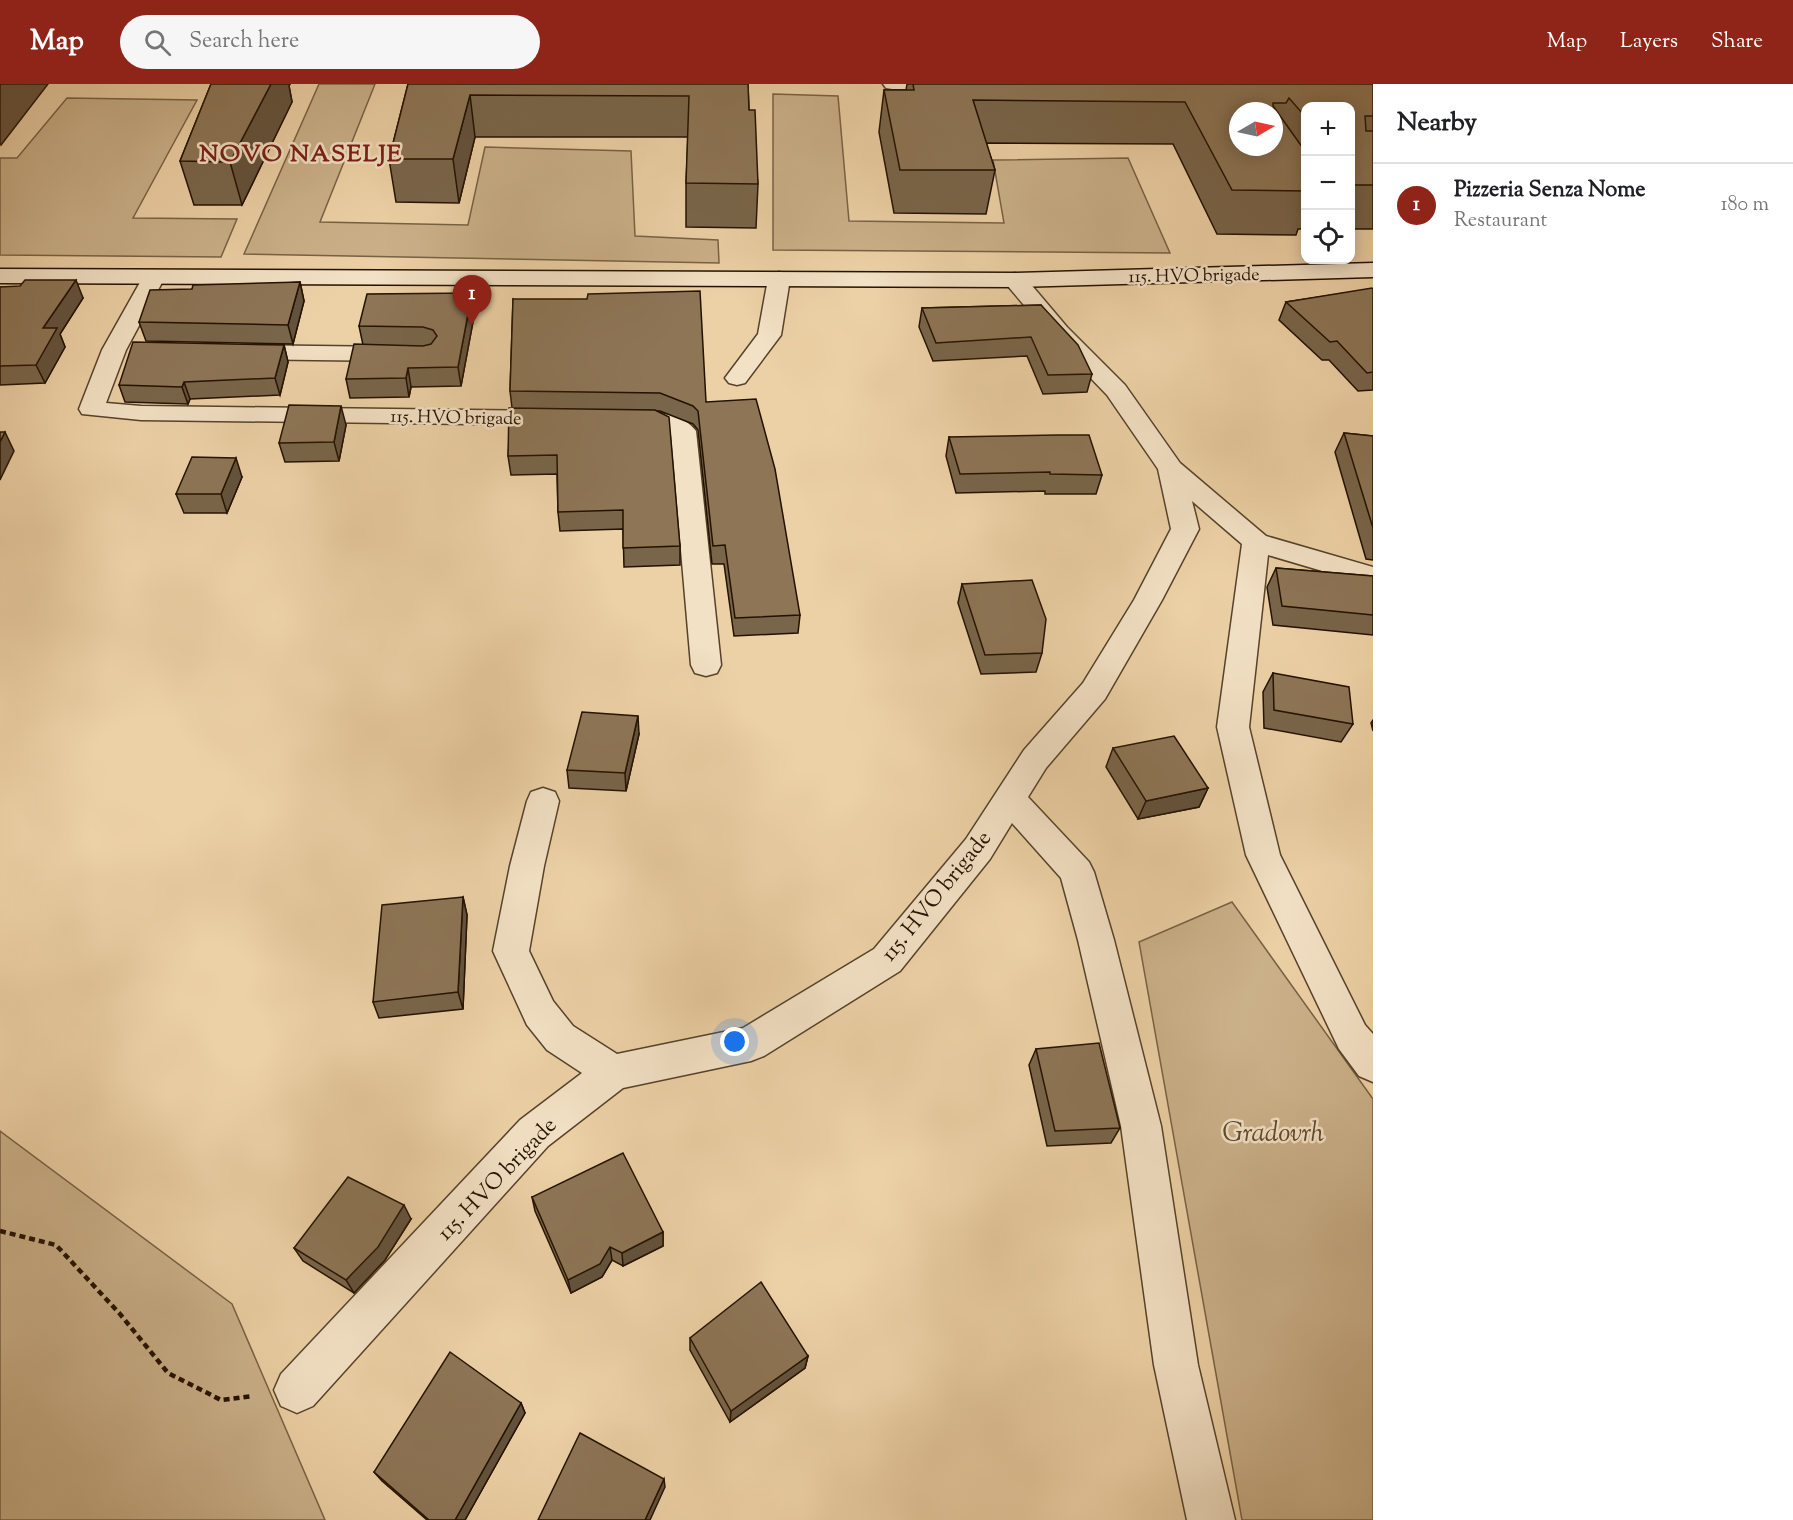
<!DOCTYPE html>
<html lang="en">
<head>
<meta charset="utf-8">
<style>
	body { margin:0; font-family:"Sorts Mill Goudy",serif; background:#f6f6f6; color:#202124 }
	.controls { position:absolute; right:18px; top:18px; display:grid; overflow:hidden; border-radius:12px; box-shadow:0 3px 15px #0003 }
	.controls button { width:54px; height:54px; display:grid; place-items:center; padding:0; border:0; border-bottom:2px solid #e0e0e0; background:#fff; color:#202124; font:30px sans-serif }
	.compass { position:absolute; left:1229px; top:18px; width:54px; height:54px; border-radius:50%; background:#fff; box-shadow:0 3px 15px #0003; rotate:81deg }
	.you { position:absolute; left:735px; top:958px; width:21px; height:21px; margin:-15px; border:4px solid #fff; border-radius:50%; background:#1a73e8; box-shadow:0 0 0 9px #1a73e833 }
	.badge { display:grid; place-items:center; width:39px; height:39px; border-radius:50%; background:#8f2418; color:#fff; font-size:20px; font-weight:700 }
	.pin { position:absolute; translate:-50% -50px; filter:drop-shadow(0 2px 3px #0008) }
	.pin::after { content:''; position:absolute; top:32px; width:21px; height:18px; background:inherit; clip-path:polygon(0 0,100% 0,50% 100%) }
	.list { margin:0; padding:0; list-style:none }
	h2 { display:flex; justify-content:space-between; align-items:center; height:78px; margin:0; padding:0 24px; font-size:26px }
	h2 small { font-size:20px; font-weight:400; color:#757577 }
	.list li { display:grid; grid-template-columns:39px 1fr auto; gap:18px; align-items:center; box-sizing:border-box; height:84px; padding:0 24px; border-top:2px solid #e0e0e0 }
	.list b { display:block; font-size:22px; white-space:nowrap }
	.list p { margin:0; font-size:20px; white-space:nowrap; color:#757577 }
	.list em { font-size:20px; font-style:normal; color:#757577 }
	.icon { flex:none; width:33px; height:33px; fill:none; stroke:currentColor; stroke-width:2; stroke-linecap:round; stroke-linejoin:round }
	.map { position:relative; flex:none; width:1373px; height:1436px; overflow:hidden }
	header { display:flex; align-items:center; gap:36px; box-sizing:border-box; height:84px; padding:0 30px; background:#8f2418; color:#fff }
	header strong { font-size:28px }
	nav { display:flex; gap:33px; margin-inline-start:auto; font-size:21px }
	.search { width:420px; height:54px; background:#f6f6f6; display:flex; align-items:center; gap:15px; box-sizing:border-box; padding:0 21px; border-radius:33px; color:#757577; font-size:22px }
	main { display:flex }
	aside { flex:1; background:#fff }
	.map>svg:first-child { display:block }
</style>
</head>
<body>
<header>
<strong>Map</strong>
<div class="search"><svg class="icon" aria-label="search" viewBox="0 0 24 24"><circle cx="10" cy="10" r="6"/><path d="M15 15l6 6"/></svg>Search here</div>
<nav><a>Map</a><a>Layers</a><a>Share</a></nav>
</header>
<main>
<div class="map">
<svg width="1373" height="1436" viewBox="0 0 1373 1436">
	<rect width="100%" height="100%" fill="#edd1a6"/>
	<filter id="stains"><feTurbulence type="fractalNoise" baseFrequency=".00333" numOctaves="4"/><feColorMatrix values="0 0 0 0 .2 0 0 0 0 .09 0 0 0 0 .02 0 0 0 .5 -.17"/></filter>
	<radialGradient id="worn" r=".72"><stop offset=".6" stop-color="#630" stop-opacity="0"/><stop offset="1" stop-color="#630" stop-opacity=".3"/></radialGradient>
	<g fill="#cbb18a" stroke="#786245" stroke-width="1.5">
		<path d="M319,0H375L320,138L468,141L485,63L631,67L635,152L718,156L719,179L244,170Z"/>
		<path d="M773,10L838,12L849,137L1004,139L993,76L1128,74L1170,169L773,166Z"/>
		<path d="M67,14L197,16L133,134L237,135L221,173L0,171V74H17Z"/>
		<path d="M1232,818L1373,1015V1436H1242L1139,858Z"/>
		<path d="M0,1047L232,1220L325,1436H0Z"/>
	</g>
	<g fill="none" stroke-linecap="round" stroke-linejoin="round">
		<g stroke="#56422a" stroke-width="3">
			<g id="street">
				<path d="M883,0H958L959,2L956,6L950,7L892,5L886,4Z"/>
				<path d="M154,186L162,188L165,193L126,266L106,319L141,322L555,327L564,329L567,334L564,339L555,341L141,336L82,330L79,325L102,266L143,193L146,188Z"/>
				<path d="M779,188L787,190L790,195L781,251L745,299L737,301L729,299L725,294L758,250L768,195L771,190Z"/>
				<path d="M1015,189L1023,191L1067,243L1125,301L1180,379L1266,452L1373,483V502L1268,471L1249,643L1280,771L1365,941L1373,950V998L1359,992L1339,965L1246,771L1217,643L1242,460L1192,417L1199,445L1162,516L1105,615L1046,684L1028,713L1089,778L1094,788L1114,856L1161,1042L1198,1281L1235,1436H1187L1154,1281L1121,1042L1078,856L1061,794L1012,739L990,775L900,887L764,972L751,977L623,1004L548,1062L313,1322L297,1329L281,1322L274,1306L281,1290L520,1036L582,989L547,966L527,941L493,867L510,782L527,717L531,708L543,704L555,708L559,717L544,782L529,867L553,917L573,942L617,970L743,944L874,865L966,755L1024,666L1083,599L1134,516L1171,445L1158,385L1107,311L1051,253L1007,201L1004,196L1007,191Z"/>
				<path d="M242,261L397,263L405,265L409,270L405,275L397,277L242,275L234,273L230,268L234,263Z"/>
				<path d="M624,328C647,328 681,326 696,347L721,581L717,589L706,592L695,589L691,581L671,351L655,343L615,340L612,335L615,330Z"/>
			</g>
		</g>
		<g stroke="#241200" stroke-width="3">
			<path id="secondary" d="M1373,179V193L1015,203L0,199V185L1015,189Z"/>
		</g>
		<path stroke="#241200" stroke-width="4.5" stroke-dasharray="6 4" stroke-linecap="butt" d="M0,1147L56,1161L120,1230L168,1289L221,1316L253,1312"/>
		<use href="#street" fill="#f3e1c5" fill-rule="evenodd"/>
		<use href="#secondary" fill="#f3e1c5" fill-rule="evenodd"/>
	</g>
	<g fill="#79654a" stroke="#241200" stroke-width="1.5">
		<path d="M211,0H290L289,2L292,18L242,121H194L180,77Z"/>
		<path d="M408,0H748L749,26L758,100L756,144L686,143V99L688,53H475L459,119L396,118L389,75Z"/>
		<path d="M907,0H1373V145H1350V22H1305V145H1298L1296,151L1217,150L1173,60L986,59L995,86L986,130L894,129L879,48L884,6H906Z"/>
		<path d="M300,198L304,217L293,260L146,257L139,238L192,205Z"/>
		<path d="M0,203L83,214L60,250L65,263L45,299L0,301Z"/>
		<path d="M1373,205V306L1358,307L1329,276H1322L1279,236L1286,218Z"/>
		<path d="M472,209L475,227L461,302L411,303L409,313L350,314L346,295L363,261L359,242Z"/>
		<path d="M513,215L706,318L800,531L798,549L734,552L724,480H712L698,346L693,340L660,327H656L680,462V481L624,483L623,445L560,447L558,428L557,390L511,391L508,372L512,324L510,307Z"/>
		<path d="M1041,221L1092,290L1087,308L1043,310L1027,272L933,277L919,243L922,224Z"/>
		<path d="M284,261L288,278L280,311L190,315L188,320L125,318L119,301Z"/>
		<path d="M346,341L339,377L285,378L279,359Z"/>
		<path d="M1344,349L1373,352V476L1366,475L1335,368Z"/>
		<path d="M949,353L1102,391L1096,410H1045V407L956,409L946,372Z"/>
		<path d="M242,393L227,429H184L176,410Z"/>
		<path d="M1276,484L1373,492V551L1273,541L1267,503Z"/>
		<path d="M962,500L1042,569L1036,588L981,590L958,519Z"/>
		<path d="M1273,589L1353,640L1341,658L1264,644L1263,608Z"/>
		<path d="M1373,636V647L1371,639Z"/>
		<path d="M639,650L626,707L569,704L567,686Z"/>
		<path d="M1113,664L1208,704L1199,723L1138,735L1106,683Z"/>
		<path d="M463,813L467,831L463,925L379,934L373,918Z"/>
		<path d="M1036,965L1120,1044L1111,1059L1047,1062L1029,981Z"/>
		<path d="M532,1113L663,1148V1162L623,1182L612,1176L602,1193L571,1209L535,1127Z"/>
		<path d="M411,1135L385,1176L354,1209L303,1177L294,1164Z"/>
		<path d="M690,1254L808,1272L805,1284L730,1338L690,1266Z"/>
		<path d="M521,1319L525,1329L465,1436H427L382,1397L374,1388Z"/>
	</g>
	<g fill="#63523c" stroke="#241200" stroke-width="1.5">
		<path d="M0,0H48L1,61L0,59Z"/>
		<path d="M271,0H290L289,2L292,18L242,121L230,78Z"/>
		<path d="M470,11L475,53L459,119L453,75Z"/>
		<path d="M76,196L83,214L60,250L65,263L45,299L36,281L43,244Z"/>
		<path d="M300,198L304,217L293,260L288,241Z"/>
		<path d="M472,209L475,227L461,302L458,283Z"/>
		<path d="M284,261L288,278L280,311L275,294Z"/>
		<path d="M408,284L411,303L409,313L406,294Z"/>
		<path d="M184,298L190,315L188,320L182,303Z"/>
		<path d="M341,322L346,341L339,377L334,358Z"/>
		<path d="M5,348L14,367L0,396V358Z"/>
		<path d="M236,374L242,393L227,429L221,410Z"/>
		<path d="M638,632L639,650L626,707L625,689Z"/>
		<path d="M1208,704L1199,723L1138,735L1146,717Z"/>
		<path d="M463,813L467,831L463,925L458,908Z"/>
		<path d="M404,1121L411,1135L385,1176L354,1209L346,1196Z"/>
		<path d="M663,1148V1162L623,1182L622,1169Z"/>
		<path d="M610,1163L612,1176L602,1193L571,1209L568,1196Z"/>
		<path d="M808,1272L805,1284L730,1338L731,1327Z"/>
		<path d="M521,1319L525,1329L465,1436H455Z"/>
		<path d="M664,1395L665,1403L650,1436H645Z"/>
	</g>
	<g fill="#8d7556" stroke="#241200" stroke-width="1.5" fill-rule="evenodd">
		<path d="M211,0H271L230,78L180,77Z"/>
		<path d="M408,0H748L749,26H755L758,100L686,99L689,12L470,11L453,75H389Z"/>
		<path d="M913,0H1373V32H1365L1366,47H1373V101H1350V22H1305V30H1303L1289,14L1286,19H1273V22L1305,67V107L1232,106L1185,18L973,16L995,86H900L884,6H914ZM1238,27H1274V63H1238Z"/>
		<path d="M25,196H76L43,244H57L36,281L0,282V203L20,202Z"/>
		<path d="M300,198L288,241L139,238L150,206L192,205L193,201Z"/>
		<path d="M1372,204L1373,205V288L1367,289L1337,257L1330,258L1286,218Z"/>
		<path d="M700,207L706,318L756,315L775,385L800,531L735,534L725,461L713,462L698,327L693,322L660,309L510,307L513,215H587L588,210Z"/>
		<path d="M472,209L458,283L408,284L406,294L346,295L354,260L423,262L431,260L437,252L433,246L423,243L359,242L367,210Z"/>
		<path d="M1041,221L1078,261L1092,290L1048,291L1031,253L936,259L922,224Z"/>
		<path d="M133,258L284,261L275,294L184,298L182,303L119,301Z"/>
		<path d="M289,321L341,322L334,358L279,359Z"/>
		<path d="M509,324L655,326L669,333L680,462L623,464V426L558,428L557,371L508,372Z"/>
		<path d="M0,348H5L0,358Z"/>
		<path d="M1344,349L1373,352V444Z"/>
		<path d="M1057,351H1089L1102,391L1050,390V388L960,390L949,353Z"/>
		<path d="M192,373L236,374L221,410H176Z"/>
		<path d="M1276,484L1373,492V531L1282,522Z"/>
		<path d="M1032,496L1046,535L1042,569L985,571L962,500Z"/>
		<path d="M1273,589L1349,603L1353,640L1274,626Z"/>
		<path d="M582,628L638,632L625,689L567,686Z"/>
		<path d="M1174,652L1208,704L1146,717L1113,664Z"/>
		<path d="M463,813L458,908L373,918L382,821Z"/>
		<path d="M1099,959L1120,1044L1055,1047L1036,965Z"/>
		<path d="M623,1069L663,1148L622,1169L610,1163L600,1180L568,1196L532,1113Z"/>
		<path d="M348,1093L404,1121L378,1163L346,1196L294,1164Z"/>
		<path d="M761,1198L808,1272L731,1327L690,1254Z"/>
		<path d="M450,1268L521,1319L455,1436H429L374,1388Z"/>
		<path d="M580,1349L664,1395L645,1436H538Z"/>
	</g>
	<g text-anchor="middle" stroke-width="5" stroke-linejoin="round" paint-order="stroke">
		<g font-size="18" fill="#241200" stroke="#f3e1c5">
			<text transform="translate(1194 191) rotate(-1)" y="6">115. HVO brigade</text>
			<text transform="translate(456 333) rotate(1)" y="6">115. HVO brigade</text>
		</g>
		<g font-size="22" fill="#241200" stroke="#f3e1c5">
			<text transform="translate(935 811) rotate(-51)" y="8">115. HVO brigade</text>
			<text transform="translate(496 1094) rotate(-46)" y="8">115. HVO brigade</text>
		</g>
		<g font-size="24" font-weight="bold" letter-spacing="1.5" fill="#7a1f14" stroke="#f3e1c5">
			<text x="301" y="77">NOVO NASELJE</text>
		</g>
		<g font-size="27" font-style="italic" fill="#5e4a30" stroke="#f3e1c5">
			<text x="1273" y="1057">Gradovrh</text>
		</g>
	</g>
	<rect width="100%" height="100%" filter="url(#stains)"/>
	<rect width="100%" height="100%" fill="url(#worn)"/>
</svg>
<div class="controls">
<button>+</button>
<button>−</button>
<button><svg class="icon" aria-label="locate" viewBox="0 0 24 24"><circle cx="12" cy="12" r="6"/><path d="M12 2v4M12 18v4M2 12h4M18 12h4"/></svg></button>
</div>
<svg class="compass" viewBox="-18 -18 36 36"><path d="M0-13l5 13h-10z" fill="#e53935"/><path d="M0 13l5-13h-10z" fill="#757577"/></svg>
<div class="you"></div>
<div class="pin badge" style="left:472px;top:241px">1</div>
</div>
<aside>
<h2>Nearby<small></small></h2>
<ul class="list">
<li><span class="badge">1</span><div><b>Pizzeria Senza Nome</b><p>Restaurant</p></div><em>180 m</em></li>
</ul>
</aside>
</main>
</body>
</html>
